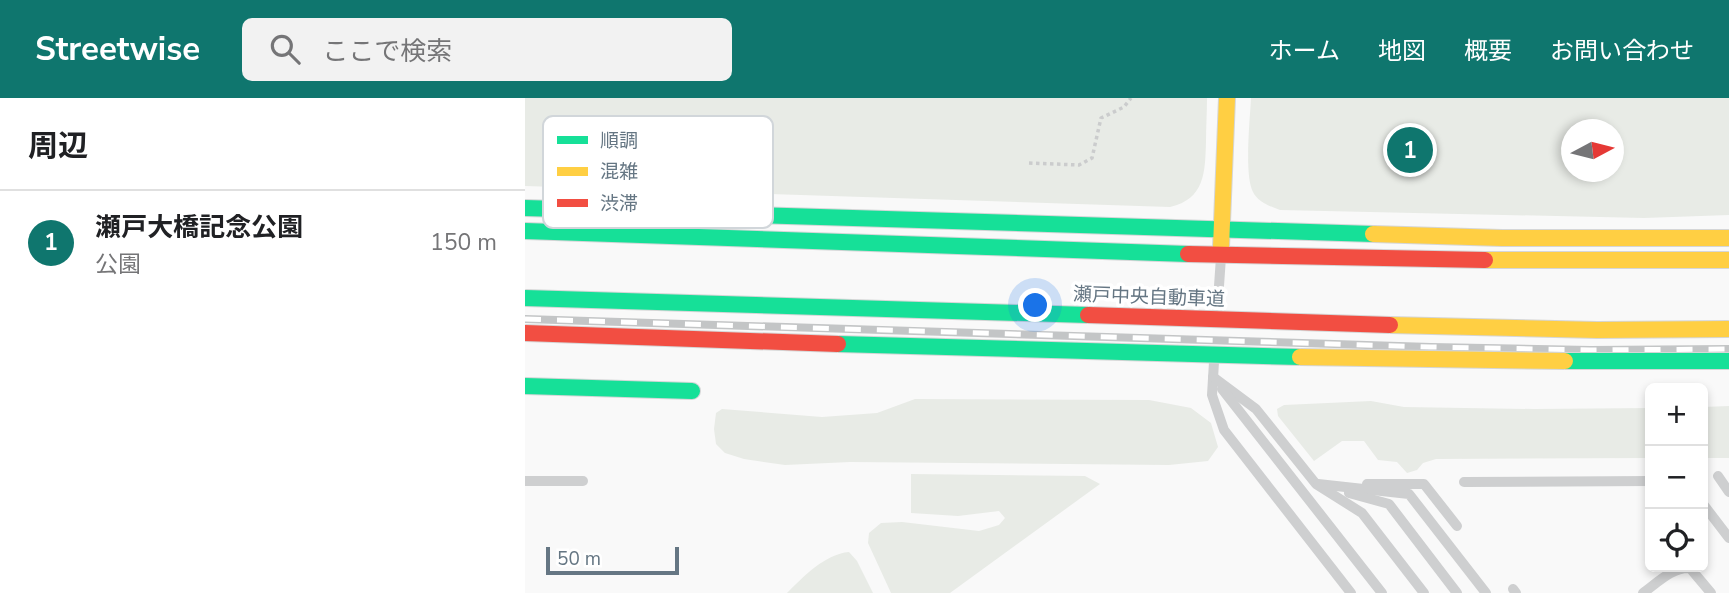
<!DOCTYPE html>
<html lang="ja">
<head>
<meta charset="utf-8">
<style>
	body { margin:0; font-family:"Nunito Sans","Noto Sans JP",sans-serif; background:#f2f2f2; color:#202124 }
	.controls { position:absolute; right:21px; bottom:21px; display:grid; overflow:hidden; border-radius:10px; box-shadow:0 4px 10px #0003 }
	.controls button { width:63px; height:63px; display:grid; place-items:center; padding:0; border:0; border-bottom:2px solid #e0e0e0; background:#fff; color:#202124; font:35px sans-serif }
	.compass { position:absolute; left:1036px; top:21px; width:63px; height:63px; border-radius:50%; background:#fff; box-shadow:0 4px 10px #0003; rotate:83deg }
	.scale { position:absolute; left:21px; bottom:18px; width:133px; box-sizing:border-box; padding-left:7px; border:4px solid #657683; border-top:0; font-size:19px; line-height:24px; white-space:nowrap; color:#657683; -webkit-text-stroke:5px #fff; paint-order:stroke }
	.you { position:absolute; left:511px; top:208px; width:24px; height:24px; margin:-18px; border:5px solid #fff; border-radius:50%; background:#1a73e8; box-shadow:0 0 0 10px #1a73e833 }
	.badge { display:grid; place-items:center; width:46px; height:46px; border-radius:50%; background:#0f766e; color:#fff; font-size:23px; font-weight:700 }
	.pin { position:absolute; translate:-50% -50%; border:4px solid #fff; box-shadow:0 2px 7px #0006 }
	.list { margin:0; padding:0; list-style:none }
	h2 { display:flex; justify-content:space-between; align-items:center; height:91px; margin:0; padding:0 28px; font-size:30px }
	h2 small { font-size:23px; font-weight:400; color:#757577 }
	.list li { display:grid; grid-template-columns:46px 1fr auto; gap:21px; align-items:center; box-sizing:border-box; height:105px; padding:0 28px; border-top:2px solid #e0e0e0 }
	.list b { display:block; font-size:26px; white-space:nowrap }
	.list p { margin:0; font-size:23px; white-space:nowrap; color:#757577 }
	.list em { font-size:23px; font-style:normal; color:#757577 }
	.icon { flex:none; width:38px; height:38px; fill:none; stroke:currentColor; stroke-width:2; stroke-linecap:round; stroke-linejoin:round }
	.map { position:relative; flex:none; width:1204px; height:495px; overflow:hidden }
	header { display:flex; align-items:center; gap:42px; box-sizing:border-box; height:98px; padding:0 35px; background:#0f766e; color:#fff }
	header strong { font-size:33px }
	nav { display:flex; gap:38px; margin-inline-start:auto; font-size:24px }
	.search { width:490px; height:63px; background:#f2f2f2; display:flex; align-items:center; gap:18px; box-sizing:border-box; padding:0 24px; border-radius:10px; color:#757577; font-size:26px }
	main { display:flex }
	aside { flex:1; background:#fff }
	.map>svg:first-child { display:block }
</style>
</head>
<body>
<header>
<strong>Streetwise</strong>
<div class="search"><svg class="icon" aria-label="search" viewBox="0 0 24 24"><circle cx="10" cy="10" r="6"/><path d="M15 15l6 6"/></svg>ここで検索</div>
<nav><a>ホーム</a><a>地図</a><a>概要</a><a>お問い合わせ</a></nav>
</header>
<main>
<aside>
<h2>周辺<small></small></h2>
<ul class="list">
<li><span class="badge">1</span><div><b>瀬戸大橋記念公園</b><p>公園</p></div><em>150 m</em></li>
</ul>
</aside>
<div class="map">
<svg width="1204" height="495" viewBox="0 0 1204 495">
	<rect width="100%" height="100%" fill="#f9f9f9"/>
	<g fill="#e8ebe6" fill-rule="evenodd">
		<path d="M0,0H682C682,15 681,29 681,44C680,74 680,101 645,109L0,88Z"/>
		<path d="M726,0H1204V117L1119,120L755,112C744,108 733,104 728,94C719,77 725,21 726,0ZM1046,32H1088V74H1046Z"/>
		<path d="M390,301L624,302L666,310L686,325L693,349L683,363L644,367L325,364L260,367L219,361L200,355L191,346L189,331L191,315L197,311L297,319L352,315Z"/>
		<path d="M846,303L879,309L1009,311L1125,310V360L911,361L898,365L892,372L882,375L872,364L853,362L839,343H817L789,363L753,318L752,311L759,307Z"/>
		<path d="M1204,308V360H1178V309Z"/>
		<path d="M386,376L560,378L575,386L425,495H366L343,445L344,435L356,425L377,424L454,433L474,427L480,420L474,413L433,418L386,415Z"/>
		<path d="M324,454L332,463L348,495H262C278,479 300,456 324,454Z"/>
	</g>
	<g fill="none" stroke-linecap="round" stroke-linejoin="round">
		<g stroke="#d5d6d7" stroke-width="18">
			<g id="fast">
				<path d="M0,110L848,136"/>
				<path d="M0,133L663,156"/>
				<path d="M0,288L167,293"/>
			</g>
		</g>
		<g stroke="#d5d6d7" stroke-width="18">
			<g id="slow">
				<path d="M848,136L977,140H1204"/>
				<path d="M696,149L702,0"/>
				<path d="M960,162H1204"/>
			</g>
		</g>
		<g stroke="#d5d6d7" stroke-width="18">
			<path id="jam" d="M663,156L960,162"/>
		</g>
		<path stroke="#cbcccd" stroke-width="3.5" stroke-dasharray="3.5 3.5" stroke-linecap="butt" d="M504,65L554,67L567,60L576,20L599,9L606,0"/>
		<g stroke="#cecfd0" stroke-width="10">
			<path d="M692,217L696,159"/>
			<path d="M689,264L687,297L699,332L826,495"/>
			<path d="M688,279L731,311L791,386L837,415L899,495"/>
			<path d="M697,291L857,495"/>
			<path d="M1193,378L1204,394"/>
			<path d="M0,383H58"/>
			<path d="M939,384L1125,383"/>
			<path d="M793,386L884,396L961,495"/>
			<path d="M842,386H899L932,428"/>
			<path d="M824,395L864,406L932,495"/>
			<path d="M1178,406L1204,440"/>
			<path d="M988,491L991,495"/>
			<path d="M1118,495C1132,485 1147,469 1165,470L1186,495"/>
		</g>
		<use href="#fast" stroke="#16e098" stroke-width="16"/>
		<use href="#slow" stroke="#ffcf43" stroke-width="16"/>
		<use href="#jam" stroke="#f24e42" stroke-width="16"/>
		<g stroke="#c3c5c6" stroke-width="8">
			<path id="rail" d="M0,221L906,249L1065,252L1204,251"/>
		</g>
		<use href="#rail" stroke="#fff" stroke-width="5" stroke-dasharray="16" stroke-linecap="butt"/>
		<g stroke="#d5d6d6" stroke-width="18" stroke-linecap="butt">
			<g id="fast-bridge">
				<path d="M0,200L563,217"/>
				<path d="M313,246L775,259"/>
				<path d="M1040,263H1204"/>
			</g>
		</g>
		<g stroke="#d5d6d6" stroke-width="18" stroke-linecap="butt">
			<g id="slow-bridge">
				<path d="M865,227L1072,232L1204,231"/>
				<path d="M775,259L1040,263"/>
			</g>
		</g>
		<g stroke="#d5d6d6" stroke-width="18" stroke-linecap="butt">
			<g id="jam-bridge">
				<path d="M563,217L865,227"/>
				<path d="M0,235L313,246"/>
			</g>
		</g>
		<use href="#fast-bridge" stroke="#16e098" stroke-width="16"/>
		<use href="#slow-bridge" stroke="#ffcf43" stroke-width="16"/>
		<use href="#jam-bridge" stroke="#f24e42" stroke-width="16"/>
	</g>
	<g text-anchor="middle" stroke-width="7" stroke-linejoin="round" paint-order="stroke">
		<g font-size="19" fill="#657683" stroke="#fff">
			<text transform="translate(624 198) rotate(2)" y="7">瀬戸中央自動車道</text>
		</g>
	</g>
	<rect x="18" y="18" width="230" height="112" rx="10" fill="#fff" stroke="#d1d6da" stroke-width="2"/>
	<rect x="32" y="38" width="31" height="8" fill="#16e098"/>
	<rect x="32" y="69" width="31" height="9" fill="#ffcf43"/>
	<rect x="32" y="101" width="31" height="8" fill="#f24e42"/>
	<g font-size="19" fill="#657683">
		<text x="75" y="49">順調</text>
		<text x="75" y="80">混雑</text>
		<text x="75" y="112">渋滞</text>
	</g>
</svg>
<div class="controls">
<button>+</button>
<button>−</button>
<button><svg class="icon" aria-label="locate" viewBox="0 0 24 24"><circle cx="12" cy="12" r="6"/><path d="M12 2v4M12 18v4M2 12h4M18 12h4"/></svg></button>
</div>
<svg class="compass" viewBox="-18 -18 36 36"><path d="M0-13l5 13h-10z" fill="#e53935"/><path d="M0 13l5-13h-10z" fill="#757577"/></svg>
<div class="scale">50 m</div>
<div class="you"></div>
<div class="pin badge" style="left:885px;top:52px">1</div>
</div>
</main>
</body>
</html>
